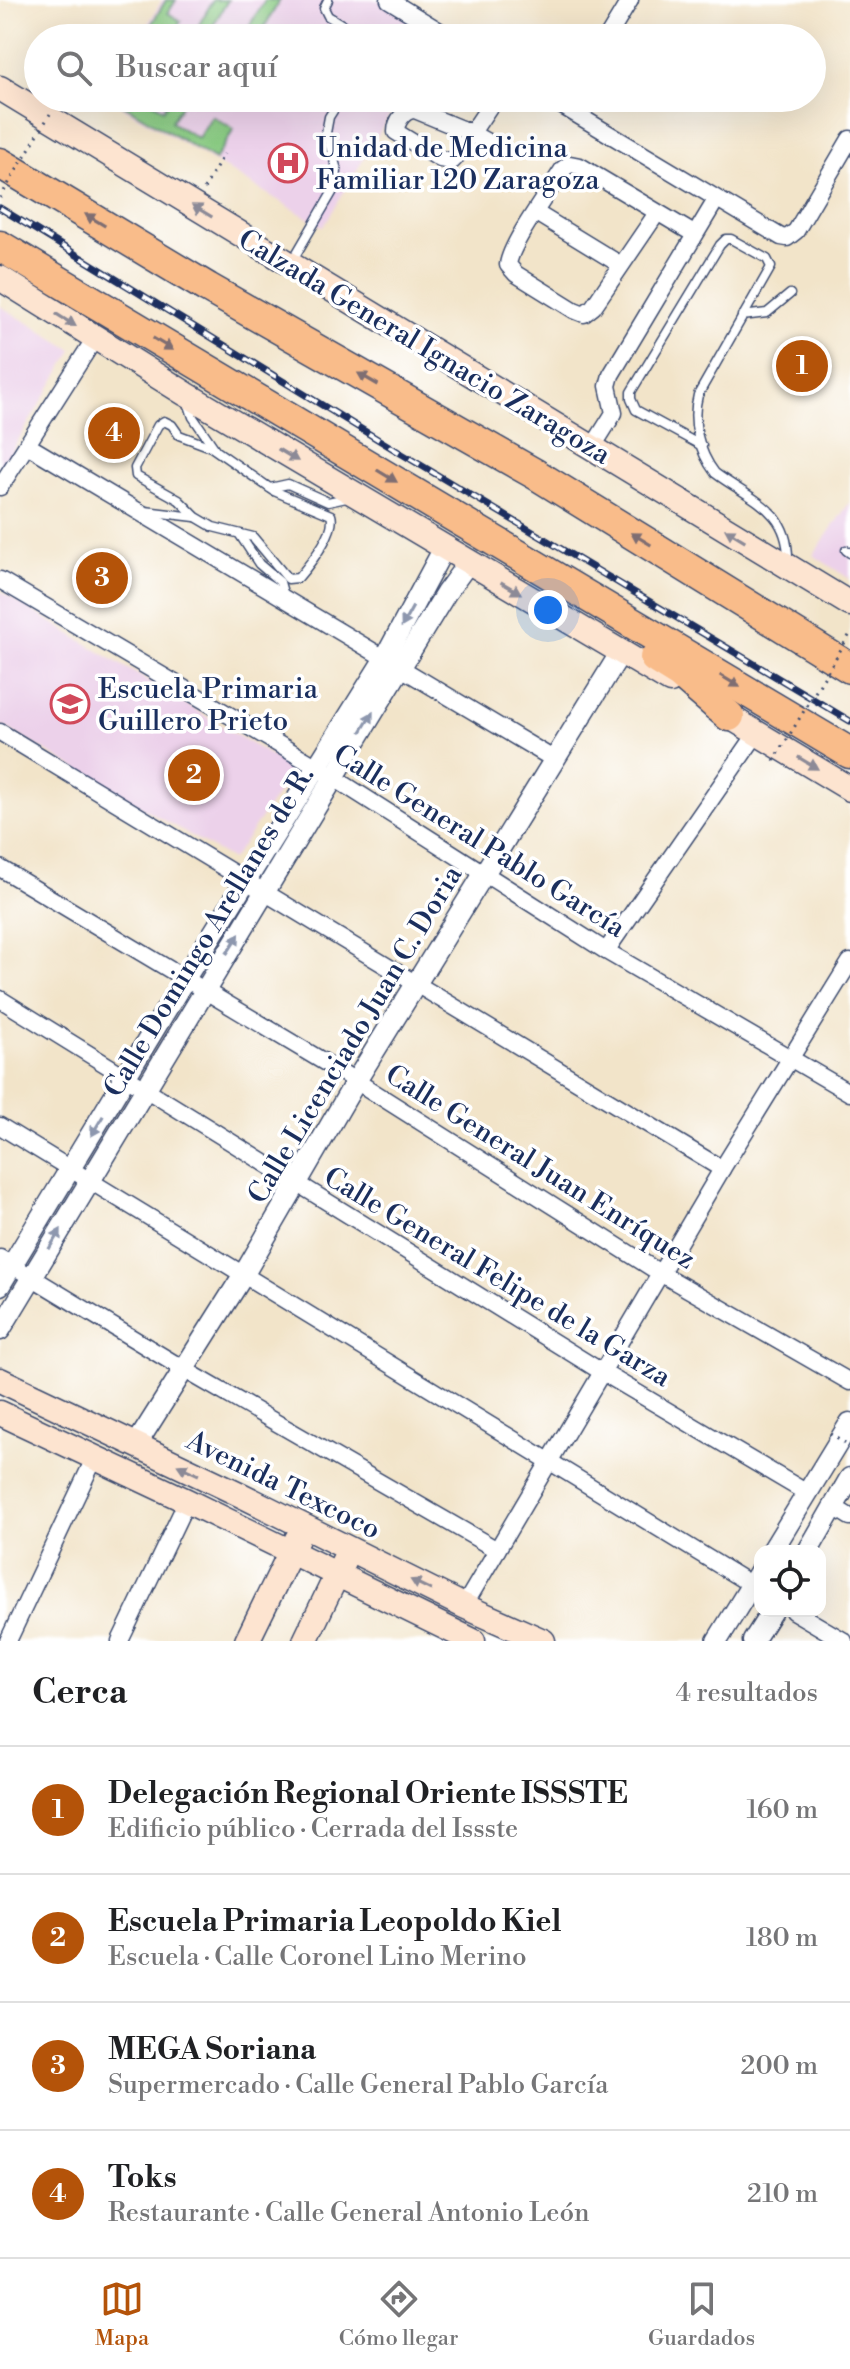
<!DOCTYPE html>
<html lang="es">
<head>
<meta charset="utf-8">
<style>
	body { margin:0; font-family:"Libre Bodoni",serif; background:#f2f2f2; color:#202124 }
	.controls { position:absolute; right:24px; bottom:24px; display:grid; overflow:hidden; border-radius:16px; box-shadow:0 8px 32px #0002 }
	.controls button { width:72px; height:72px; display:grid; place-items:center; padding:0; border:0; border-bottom:2px solid #e0e0e0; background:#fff; color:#202124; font:40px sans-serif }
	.you { position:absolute; left:548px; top:610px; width:28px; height:28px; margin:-20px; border:6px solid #fff; border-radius:50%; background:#1a73e8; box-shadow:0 0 0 12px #1a73e833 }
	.badge { display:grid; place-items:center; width:52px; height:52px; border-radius:50%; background:#b45309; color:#fff; font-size:26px; font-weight:700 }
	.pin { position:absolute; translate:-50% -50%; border:4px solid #fff; box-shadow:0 2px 8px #0006 }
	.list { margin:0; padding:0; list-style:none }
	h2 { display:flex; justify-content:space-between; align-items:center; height:104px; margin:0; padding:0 32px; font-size:34px }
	h2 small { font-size:26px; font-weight:400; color:#757577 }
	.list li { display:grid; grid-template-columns:52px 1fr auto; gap:24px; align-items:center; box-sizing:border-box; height:128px; padding:0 32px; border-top:2px solid #e0e0e0 }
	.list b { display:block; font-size:30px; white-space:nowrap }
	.list p { margin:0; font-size:26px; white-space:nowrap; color:#757577 }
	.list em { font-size:26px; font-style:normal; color:#757577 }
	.icon { flex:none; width:44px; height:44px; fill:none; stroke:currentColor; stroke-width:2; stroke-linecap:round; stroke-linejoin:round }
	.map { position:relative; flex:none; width:850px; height:1641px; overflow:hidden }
	.search { position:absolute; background:#fff; box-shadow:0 8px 32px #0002; left:24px; right:24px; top:24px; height:88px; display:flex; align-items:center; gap:20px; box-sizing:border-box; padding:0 28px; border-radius:44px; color:#757577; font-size:30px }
	.sheet { height:616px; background:#fff }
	nav { display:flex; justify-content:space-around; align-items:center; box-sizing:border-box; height:112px; border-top:2px solid #e0e0e0; background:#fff; font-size:22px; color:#757577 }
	nav a { display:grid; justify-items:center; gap:4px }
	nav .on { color:#b45309 }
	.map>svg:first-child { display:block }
</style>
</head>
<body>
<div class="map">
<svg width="850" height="1641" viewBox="0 0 850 1641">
	<rect width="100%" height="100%" fill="#fff"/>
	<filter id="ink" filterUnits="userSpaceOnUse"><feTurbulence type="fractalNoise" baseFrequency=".0125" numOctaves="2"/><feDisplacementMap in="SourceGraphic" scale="16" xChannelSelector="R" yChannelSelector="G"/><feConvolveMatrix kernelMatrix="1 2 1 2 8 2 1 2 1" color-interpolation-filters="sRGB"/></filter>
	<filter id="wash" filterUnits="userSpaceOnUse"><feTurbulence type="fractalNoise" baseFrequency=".006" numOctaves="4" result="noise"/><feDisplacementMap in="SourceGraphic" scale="32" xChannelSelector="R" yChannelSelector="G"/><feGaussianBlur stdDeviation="1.8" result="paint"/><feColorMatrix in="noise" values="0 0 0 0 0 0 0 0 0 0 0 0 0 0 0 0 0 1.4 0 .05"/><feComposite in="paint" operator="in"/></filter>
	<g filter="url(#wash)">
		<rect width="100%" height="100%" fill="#f2e4c9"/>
		<g fill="#ecd1ea">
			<path d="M162,0H379L438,36L436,38H140Z"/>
			<path d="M107,98H400L323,227Z"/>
			<path d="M0,306L73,350L0,470Z"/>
			<path d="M850,502V579L813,555Z"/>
			<path d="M0,591L294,770L232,860L0,724Z"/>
		</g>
		<g fill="#89ca82" stroke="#527c70" stroke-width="2">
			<path d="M166,0H176L168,13L181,21L171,38H143Z"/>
			<path d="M213,0H228L207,36L196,30Z"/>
			<path d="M265,0H280L258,38H242Z"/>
			<path d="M112,98H145L164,109L170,98H185L171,122L198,138L212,116L234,129L215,160Z"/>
		</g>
	</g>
	<g filter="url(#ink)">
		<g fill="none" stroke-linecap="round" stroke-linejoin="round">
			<g stroke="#3b4a6e" stroke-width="11">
				<g id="service">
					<path d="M328,0L324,8L328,16L364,38"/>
					<path d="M291,263L336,186L337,170L326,133L329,117L341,98"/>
					<path d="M742,316L767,313L790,294"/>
					<path d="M188,402L193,417L215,449"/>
					<path d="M164,421L172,425L179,435L211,447L274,491L331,515C337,531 309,565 298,578L288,579L253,537L213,527L196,517L179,500L136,476L135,468L158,425Z"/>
					<path d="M702,446L636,410L631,399V392L720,245L726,239H731L767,259L771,267L698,395C691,421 699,452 715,473C751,500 789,509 788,560"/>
					<path d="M270,488L288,484L328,502L351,497"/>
					<path d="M145,511L195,517"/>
					<path d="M240,535L259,564L280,582L284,596"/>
					<path d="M846,550L850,553"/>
				</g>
			</g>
			<g stroke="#3b4a6e" stroke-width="19">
				<g id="minor">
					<path d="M389,0L451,38"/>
					<path d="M607,38L630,0"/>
					<path d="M495,98L455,158L452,161L440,159L396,132C396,121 404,110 415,110L471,133L502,150"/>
					<path d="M549,98L781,237L787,238L796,231L850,139"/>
					<path d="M536,213L621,265"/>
					<path d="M657,213L593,307L584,314L574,310L516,274L508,265C510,244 550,190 563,169L570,164L580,166L694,234"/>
					<path d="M27,445L555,760"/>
					<path d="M592,448L614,413L608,386L611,375L716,200"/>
					<path d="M0,487L95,338"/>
					<path d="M0,580L317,767L606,951L850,1093"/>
					<path d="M0,732L722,1169"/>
					<path d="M0,868L356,1081L660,1273L850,1382"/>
					<path d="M606,951L757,733"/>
					<path d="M0,999L602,1372L807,1493"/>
					<path d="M0,1126L760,1590"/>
					<path d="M0,1258L185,1370L497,1550"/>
					<path d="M834,1507L850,1517"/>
					<path d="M464,1606L722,1169L850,962"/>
					<path d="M793,1611L844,1641"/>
					<path d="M8,1641L95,1457"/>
					<path d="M120,1641L187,1501"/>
				</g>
			</g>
			<g stroke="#3b4a6e" stroke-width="23">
				<g id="tertiary">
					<path d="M0,1285L184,980L385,658L444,548"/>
					<path d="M0,1330C149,1085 296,838 446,593L468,563"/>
					<path d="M136,1445L244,1274L356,1081L621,652"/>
					<path d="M772,1551L850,1423"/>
					<path d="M808,1551L850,1478"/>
					<path d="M717,1641L760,1571"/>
					<path d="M753,1641L772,1611"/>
				</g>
			</g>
			<g stroke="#3b4a6e" stroke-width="27">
				<g id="secondary">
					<path d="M0,88L850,604"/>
					<path d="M0,278L186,394L670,681"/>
					<path d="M715,708L850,789"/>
					<path d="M0,1380L239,1494L464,1606L543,1641"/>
					<path d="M0,1413L187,1501L473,1641"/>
					<path d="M247,1641L297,1539"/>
					<path d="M305,1641L344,1560"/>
				</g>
			</g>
			<g stroke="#3b4a6e" stroke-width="33">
				<g id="motorway">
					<path d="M0,163L208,288L537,475L850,668"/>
					<path d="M0,246L850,753"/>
					<path d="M655,658L679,673L729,716"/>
				</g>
			</g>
			<path stroke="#3b4a6e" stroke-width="3" stroke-dasharray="2 6" stroke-linecap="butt" d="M204,189L224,154"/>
			<use href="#service" stroke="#fff" stroke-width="8"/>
			<use href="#minor" stroke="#fff" stroke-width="16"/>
			<use href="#tertiary" stroke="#fff" stroke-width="20"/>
			<use href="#secondary" stroke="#fde4d0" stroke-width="24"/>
			<use href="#motorway" stroke="#f9bc8a" stroke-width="30"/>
			<g stroke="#1b2f5e" stroke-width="7">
				<path id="rail" d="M0,208L397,451L850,721"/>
			</g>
			<use href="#rail" stroke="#fff" stroke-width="4" stroke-dasharray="12" stroke-linecap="butt"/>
			<g stroke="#3b4a6e" stroke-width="3" stroke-dasharray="2 6" stroke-linecap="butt">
				<path d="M0,198L50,114"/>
				<path d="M774,761L850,634"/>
				<path d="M830,1434L850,1447"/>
			</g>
		</g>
		<defs><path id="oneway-solid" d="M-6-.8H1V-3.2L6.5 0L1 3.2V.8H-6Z" transform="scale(2)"/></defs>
		<g fill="#8c8a97">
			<use href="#oneway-solid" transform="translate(202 211) rotate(-149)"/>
			<use href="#oneway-solid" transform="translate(66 320) rotate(32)"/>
			<use href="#oneway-solid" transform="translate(288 455) rotate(31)"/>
			<use href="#oneway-solid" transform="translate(735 535) rotate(-149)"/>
			<use href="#oneway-solid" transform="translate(511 588) rotate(30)"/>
			<use href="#oneway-solid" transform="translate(808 763) rotate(31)"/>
			<use href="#oneway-solid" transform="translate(188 1470) rotate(-155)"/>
			<use href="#oneway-solid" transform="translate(421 1585) rotate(-154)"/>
		</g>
		<g fill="#7f6e72">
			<use href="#oneway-solid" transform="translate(95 220) rotate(-149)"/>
			<use href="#oneway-solid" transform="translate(163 344) rotate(31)"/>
			<use href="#oneway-solid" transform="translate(368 379) rotate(-150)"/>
			<use href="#oneway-solid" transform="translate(387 476) rotate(31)"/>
			<use href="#oneway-solid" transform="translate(641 539) rotate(-149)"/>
			<use href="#oneway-solid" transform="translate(730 681) rotate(31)"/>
		</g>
		<g fill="#8d97ae">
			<use href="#oneway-solid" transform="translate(407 617) rotate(119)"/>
			<use href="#oneway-solid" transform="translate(367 722) rotate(-59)"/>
			<use href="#oneway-solid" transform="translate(233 944) rotate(-57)"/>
			<use href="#oneway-solid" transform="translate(97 1126) rotate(121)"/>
			<use href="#oneway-solid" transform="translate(55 1239) rotate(-59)"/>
		</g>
	</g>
	<defs>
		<g id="hospital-ring" transform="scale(2)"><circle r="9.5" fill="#fff" stroke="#d1495b" stroke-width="1.5"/><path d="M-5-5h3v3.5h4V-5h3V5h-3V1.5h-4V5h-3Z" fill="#d1495b"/></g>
		<g id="school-ring" transform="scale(2)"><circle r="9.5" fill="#fff" stroke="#d1495b" stroke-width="1.5"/><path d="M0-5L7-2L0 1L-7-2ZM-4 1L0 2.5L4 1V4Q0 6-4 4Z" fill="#d1495b"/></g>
	</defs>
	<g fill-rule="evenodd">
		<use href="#hospital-ring" x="288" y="163"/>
		<use href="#school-ring" x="70" y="704"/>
	</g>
	<g text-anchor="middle" stroke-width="7" stroke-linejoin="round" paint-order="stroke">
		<g font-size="28" fill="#1b2f5e" stroke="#fff" text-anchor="start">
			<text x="316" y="157">Unidad de Medicina<tspan x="316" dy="32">Familiar 120 Zaragoza</tspan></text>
			<text x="98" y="698">Escuela Primaria<tspan x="98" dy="32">Guillero Prieto</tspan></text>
		</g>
		<g font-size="28" fill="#1b2f5e" stroke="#fff">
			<text transform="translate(425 346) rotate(31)" y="10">Calzada General Ignacio Zaragoza</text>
			<text transform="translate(480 840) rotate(32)" y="10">Calle General Pablo García</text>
			<text transform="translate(208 931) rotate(-59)" y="10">Calle Domingo Arellanes de R.</text>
			<text transform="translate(354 1034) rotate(-59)" y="10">Calle Licenciado Juan C. Doria</text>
			<text transform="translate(541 1166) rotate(32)" y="10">Calle General Juan Enríquez</text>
			<text transform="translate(498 1276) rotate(31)" y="10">Calle General Felipe de la Garza</text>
			<text transform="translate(284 1484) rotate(26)" y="10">Avenida Texcoco</text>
		</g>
	</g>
</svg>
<div class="controls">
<button><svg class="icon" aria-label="locate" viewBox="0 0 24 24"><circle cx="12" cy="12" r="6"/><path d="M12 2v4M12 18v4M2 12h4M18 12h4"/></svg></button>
</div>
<div class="you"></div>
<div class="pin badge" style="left:802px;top:366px">1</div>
<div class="pin badge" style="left:194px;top:775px">2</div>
<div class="pin badge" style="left:102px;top:578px">3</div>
<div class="pin badge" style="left:114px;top:433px">4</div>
<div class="search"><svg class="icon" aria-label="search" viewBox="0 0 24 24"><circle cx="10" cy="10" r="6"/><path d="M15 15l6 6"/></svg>Buscar aquí</div>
</div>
<section class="sheet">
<h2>Cerca<small>4 resultados</small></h2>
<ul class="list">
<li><span class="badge">1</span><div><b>Delegación Regional Oriente ISSSTE</b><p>Edificio público · Cerrada del Issste</p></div><em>160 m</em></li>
<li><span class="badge">2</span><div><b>Escuela Primaria Leopoldo Kiel</b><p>Escuela · Calle Coronel Lino Merino</p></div><em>180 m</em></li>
<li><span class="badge">3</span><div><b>MEGA Soriana</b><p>Supermercado · Calle General Pablo García</p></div><em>200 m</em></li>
<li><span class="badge">4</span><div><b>Toks</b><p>Restaurante · Calle General Antonio León</p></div><em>210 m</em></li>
</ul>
</section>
<nav>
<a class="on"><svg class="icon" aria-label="map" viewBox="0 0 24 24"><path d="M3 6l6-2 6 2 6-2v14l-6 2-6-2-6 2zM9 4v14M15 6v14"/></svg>Mapa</a>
<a><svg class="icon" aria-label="directions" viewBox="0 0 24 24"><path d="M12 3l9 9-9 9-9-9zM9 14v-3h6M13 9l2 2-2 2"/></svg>Cómo llegar</a>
<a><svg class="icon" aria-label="saved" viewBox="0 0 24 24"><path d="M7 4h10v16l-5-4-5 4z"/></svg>Guardados</a>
</nav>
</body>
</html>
